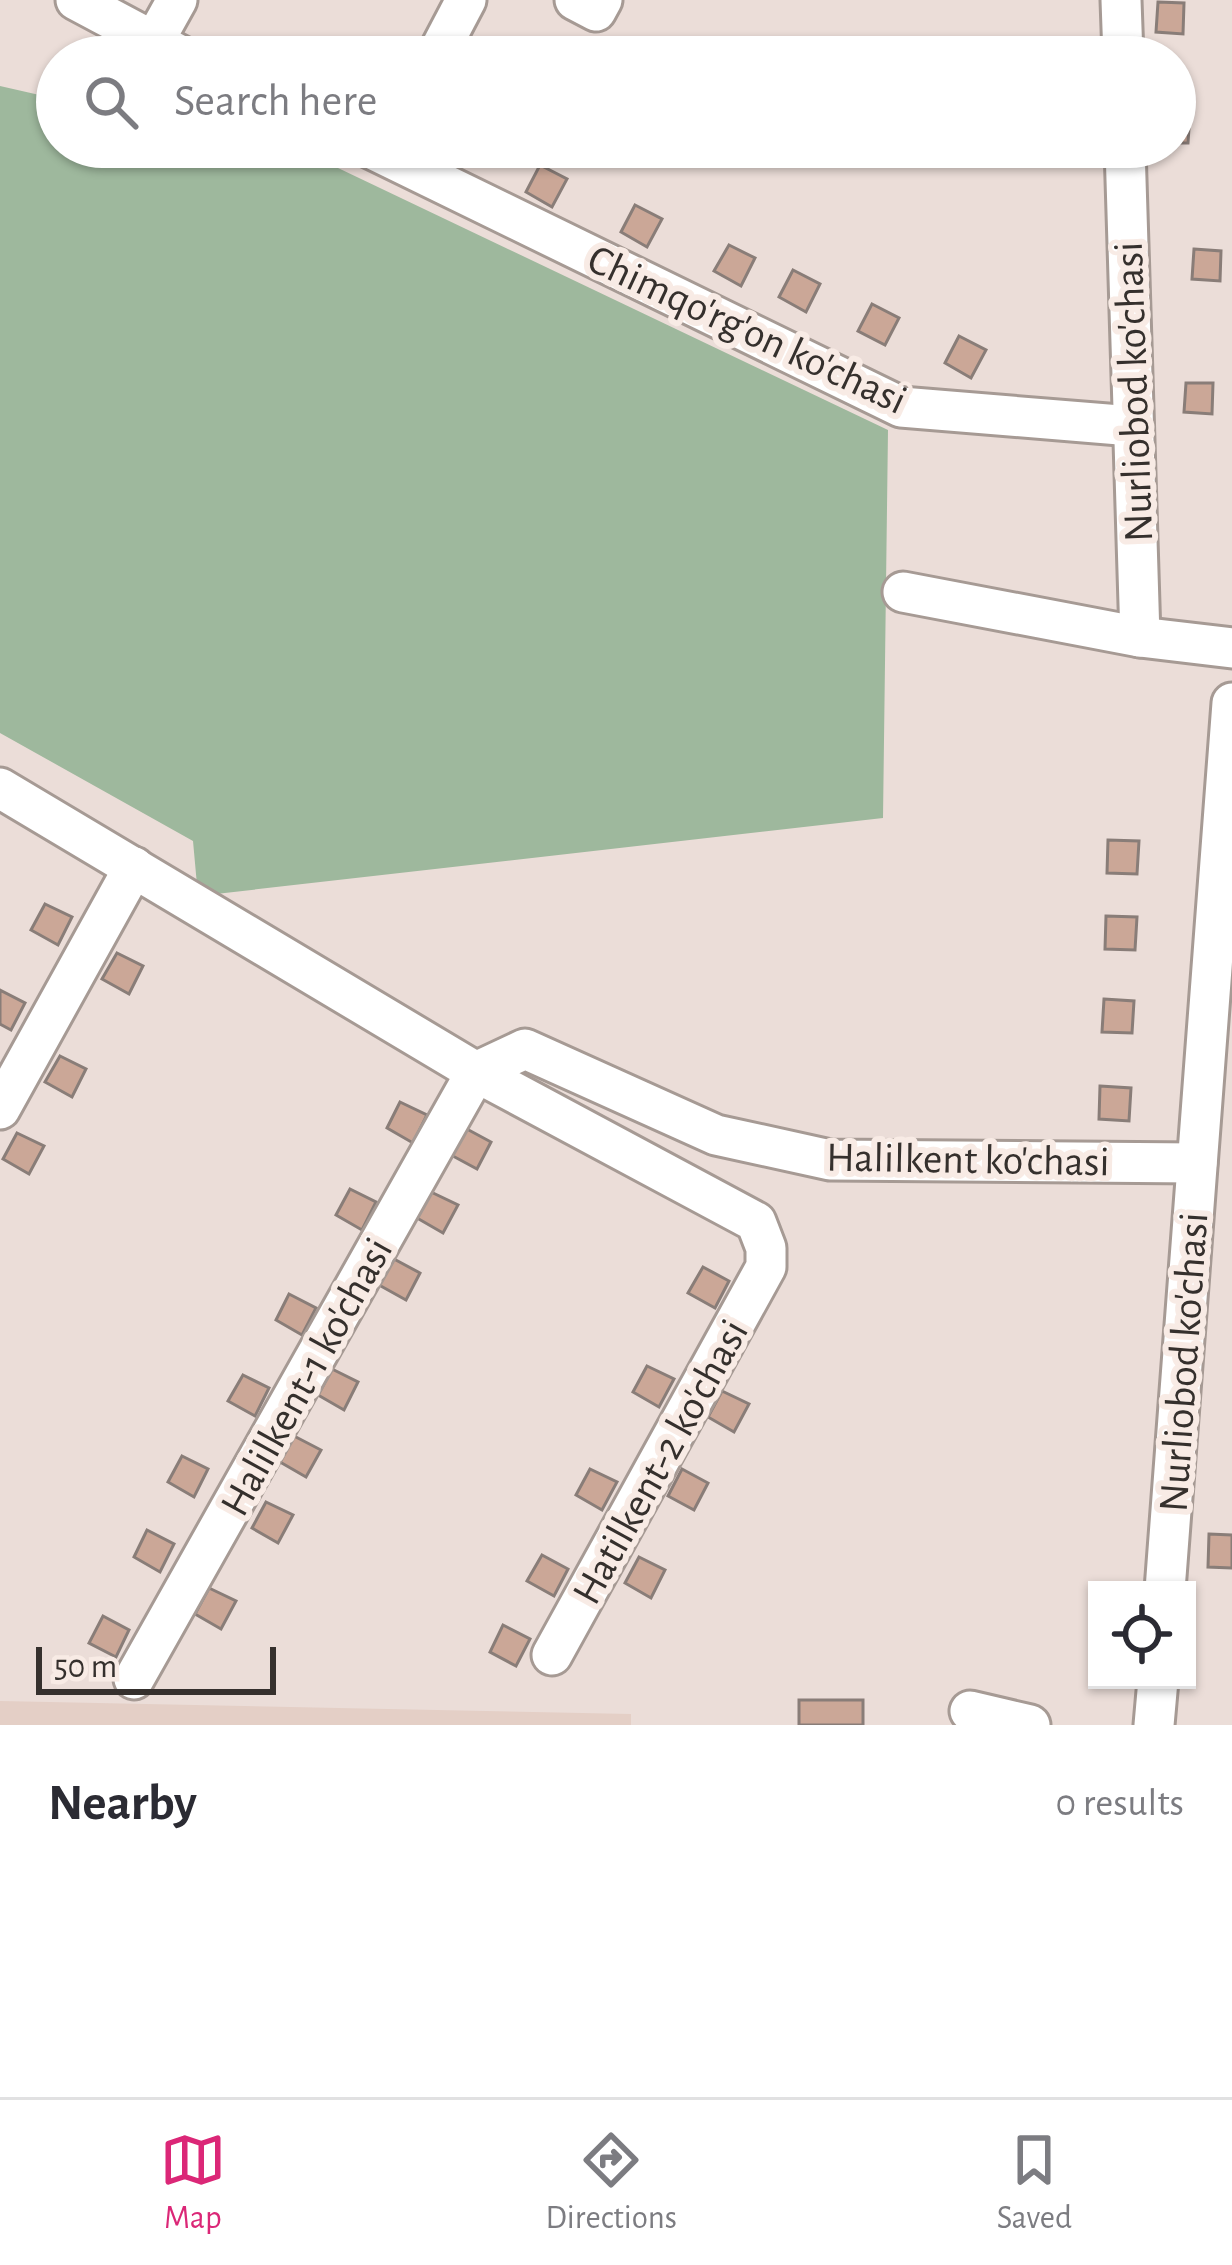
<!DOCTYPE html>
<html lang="en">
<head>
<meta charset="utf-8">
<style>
	body { margin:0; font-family:"Alegreya Sans",sans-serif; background:#f2f2f3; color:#2b2b33 }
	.controls { position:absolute; right:36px; bottom:36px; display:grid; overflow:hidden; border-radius:0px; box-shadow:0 3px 9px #0004 }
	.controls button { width:108px; height:108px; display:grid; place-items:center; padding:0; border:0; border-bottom:3px solid #e1e1e2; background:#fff; color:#2b2b33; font:60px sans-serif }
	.scale { position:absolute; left:36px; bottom:30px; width:240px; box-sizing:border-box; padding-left:12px; border:6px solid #35302d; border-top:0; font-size:33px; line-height:42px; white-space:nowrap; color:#35302d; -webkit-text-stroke:9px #f8ebe5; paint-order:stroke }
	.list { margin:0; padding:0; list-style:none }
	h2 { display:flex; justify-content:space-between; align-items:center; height:156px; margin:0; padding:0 48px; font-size:51px }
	h2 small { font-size:39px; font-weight:400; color:#7c7c81 }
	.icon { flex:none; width:66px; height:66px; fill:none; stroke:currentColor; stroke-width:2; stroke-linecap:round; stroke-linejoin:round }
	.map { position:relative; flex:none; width:1232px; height:1725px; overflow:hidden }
	.search { position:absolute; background:#fff; box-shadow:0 3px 9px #0004; left:36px; right:36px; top:36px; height:132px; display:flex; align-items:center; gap:30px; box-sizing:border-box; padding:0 42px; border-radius:66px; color:#7c7c81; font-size:45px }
	.sheet { height:372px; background:#fff }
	nav { display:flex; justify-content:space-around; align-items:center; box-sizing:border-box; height:168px; border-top:3px solid #e1e1e2; background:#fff; font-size:33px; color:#7c7c81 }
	nav a { display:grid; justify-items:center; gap:6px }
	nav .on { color:#db2777 }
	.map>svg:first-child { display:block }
</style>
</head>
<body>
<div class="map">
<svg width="1232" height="1725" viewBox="0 0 1232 1725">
	<rect width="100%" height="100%" fill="#ebddd8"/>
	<path fill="#e4cfc6" d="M0,1701L631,1714V1725H0Z"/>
	<path fill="#9eb89d" d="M0,86L57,99V147H294L888,430L883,818L198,896L193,841L0,733Z"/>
	<g fill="#cba797" stroke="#897d78" stroke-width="3">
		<path d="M1158,2L1184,3L1183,34L1156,32Z"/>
		<path d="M1175,112L1190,113L1188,143H1175Z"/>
		<path d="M540,165L567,179L552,207L526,192Z"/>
		<path d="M635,205L662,219L647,247L621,232Z"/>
		<path d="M729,245L755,258L741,286L714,271Z"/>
		<path d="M1194,249L1221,251L1220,281L1192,279Z"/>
		<path d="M793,270L820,284L806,312L779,297Z"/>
		<path d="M872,304L899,318L885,345L858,331Z"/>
		<path d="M959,336L986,350L971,378L945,363Z"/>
		<path d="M1186,383H1213L1212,414L1184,412Z"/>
		<path d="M1108,840L1139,841L1137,874L1107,873Z"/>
		<path d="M45,904L72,917L58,945L31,930Z"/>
		<path d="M1106,916L1137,917L1135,950L1105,949Z"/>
		<path d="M117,953L143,966L129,994L102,979Z"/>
		<path d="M0,990L25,1003L11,1030L0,1024Z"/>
		<path d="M1104,999L1134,1001L1132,1033L1102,1032Z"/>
		<path d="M60,1056L86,1069L72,1097L45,1082Z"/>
		<path d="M1100,1086L1131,1088L1129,1121L1099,1119Z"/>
		<path d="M400,1102L427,1115L413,1143L387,1128Z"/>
		<path d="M465,1128L491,1142L477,1169L451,1155Z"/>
		<path d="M17,1133L44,1146L29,1174L3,1159Z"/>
		<path d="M350,1189L376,1202L362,1230L336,1215Z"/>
		<path d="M431,1192L458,1205L443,1233L417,1218Z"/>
		<path d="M394,1259L420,1273L406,1300L379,1285Z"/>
		<path d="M703,1267L729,1281L715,1308L688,1293Z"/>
		<path d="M289,1294L316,1308L302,1335L276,1320Z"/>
		<path d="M647,1366L674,1379L659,1407L633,1392Z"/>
		<path d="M332,1369L358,1382L344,1410L318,1395Z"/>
		<path d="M243,1375L269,1388L255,1416L228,1401Z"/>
		<path d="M722,1391L749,1404L734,1432L708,1417Z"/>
		<path d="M294,1436L321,1450L306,1477L280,1462Z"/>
		<path d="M182,1456L208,1469L194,1497L168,1482Z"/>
		<path d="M590,1469L617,1482L602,1510L576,1495Z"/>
		<path d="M682,1469L708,1483L694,1510L668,1496Z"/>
		<path d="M266,1502L293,1515L278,1543L252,1528Z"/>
		<path d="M147,1530L174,1544L160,1572L134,1557Z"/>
		<path d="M1209,1534L1232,1535V1568L1208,1567Z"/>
		<path d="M542,1555L568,1569L554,1596L527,1581Z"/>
		<path d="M639,1557L665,1570L651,1598L625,1583Z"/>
		<path d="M209,1588L236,1601L221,1629L195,1614Z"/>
		<path d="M103,1616L129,1630L116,1657L89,1643Z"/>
		<path d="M503,1625L530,1639L516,1666L490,1652Z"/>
		<rect x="799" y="1700" width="64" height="25"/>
	</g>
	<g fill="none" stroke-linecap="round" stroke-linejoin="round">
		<g stroke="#a69a94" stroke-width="45">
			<g id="minor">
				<path d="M76,0L183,57"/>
				<path d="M575,0L596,11L602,0"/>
				<path d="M1121,0L1123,57"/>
				<path d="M153,43L177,0"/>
				<path d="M436,57L466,0"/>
				<path d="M368,147L901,407L1132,426"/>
				<path d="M1125,147L1140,637"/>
				<path d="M903,592L1140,637L1232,648"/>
				<path d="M0,788L476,1072L756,1222L766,1248V1267L552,1655"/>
				<path d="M0,1109L134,867"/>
				<path d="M1165,1590L1232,703"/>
				<path d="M134,1679L476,1072L525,1049L716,1135L830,1160L1197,1163"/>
				<path d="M970,1711L1030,1725"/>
				<path d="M1154,1725L1158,1680"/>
			</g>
		</g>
		<use href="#minor" stroke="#fff" stroke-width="39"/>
	</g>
	<g text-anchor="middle" stroke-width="12" stroke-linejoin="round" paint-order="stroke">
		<g font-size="42" fill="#35302d" stroke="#f8ebe5">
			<text transform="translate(748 328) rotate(25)" y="15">Chimqo'rg'on ko'chasi</text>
			<text transform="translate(1132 392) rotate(-92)" y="15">Nurliobod ko'chasi</text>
			<text transform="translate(968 1158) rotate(1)" y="15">Halilkent ko'chasi</text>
			<text transform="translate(1182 1362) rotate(-86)" y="15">Nurliobod ko'chasi</text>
			<text transform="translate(305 1376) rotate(-61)" y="15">Halilkent-1 ko'chasi</text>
			<text transform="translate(659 1461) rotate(-61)" y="15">Hatilkent-2 ko'chasi</text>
		</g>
	</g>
</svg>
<div class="controls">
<button><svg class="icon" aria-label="locate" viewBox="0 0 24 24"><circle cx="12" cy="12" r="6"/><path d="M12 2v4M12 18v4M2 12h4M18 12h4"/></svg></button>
</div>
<div class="scale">50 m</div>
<div class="search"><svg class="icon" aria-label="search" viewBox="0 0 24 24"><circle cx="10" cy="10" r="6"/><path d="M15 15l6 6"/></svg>Search here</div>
</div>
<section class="sheet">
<h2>Nearby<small>0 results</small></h2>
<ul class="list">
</ul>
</section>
<nav>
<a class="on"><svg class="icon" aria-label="map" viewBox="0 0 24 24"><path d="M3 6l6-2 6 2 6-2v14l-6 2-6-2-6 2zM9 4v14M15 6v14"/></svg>Map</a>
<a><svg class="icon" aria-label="directions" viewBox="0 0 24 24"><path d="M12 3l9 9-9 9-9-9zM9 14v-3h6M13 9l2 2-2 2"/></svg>Directions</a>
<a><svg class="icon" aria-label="saved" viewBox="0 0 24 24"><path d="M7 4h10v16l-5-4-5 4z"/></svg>Saved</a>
</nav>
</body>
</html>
